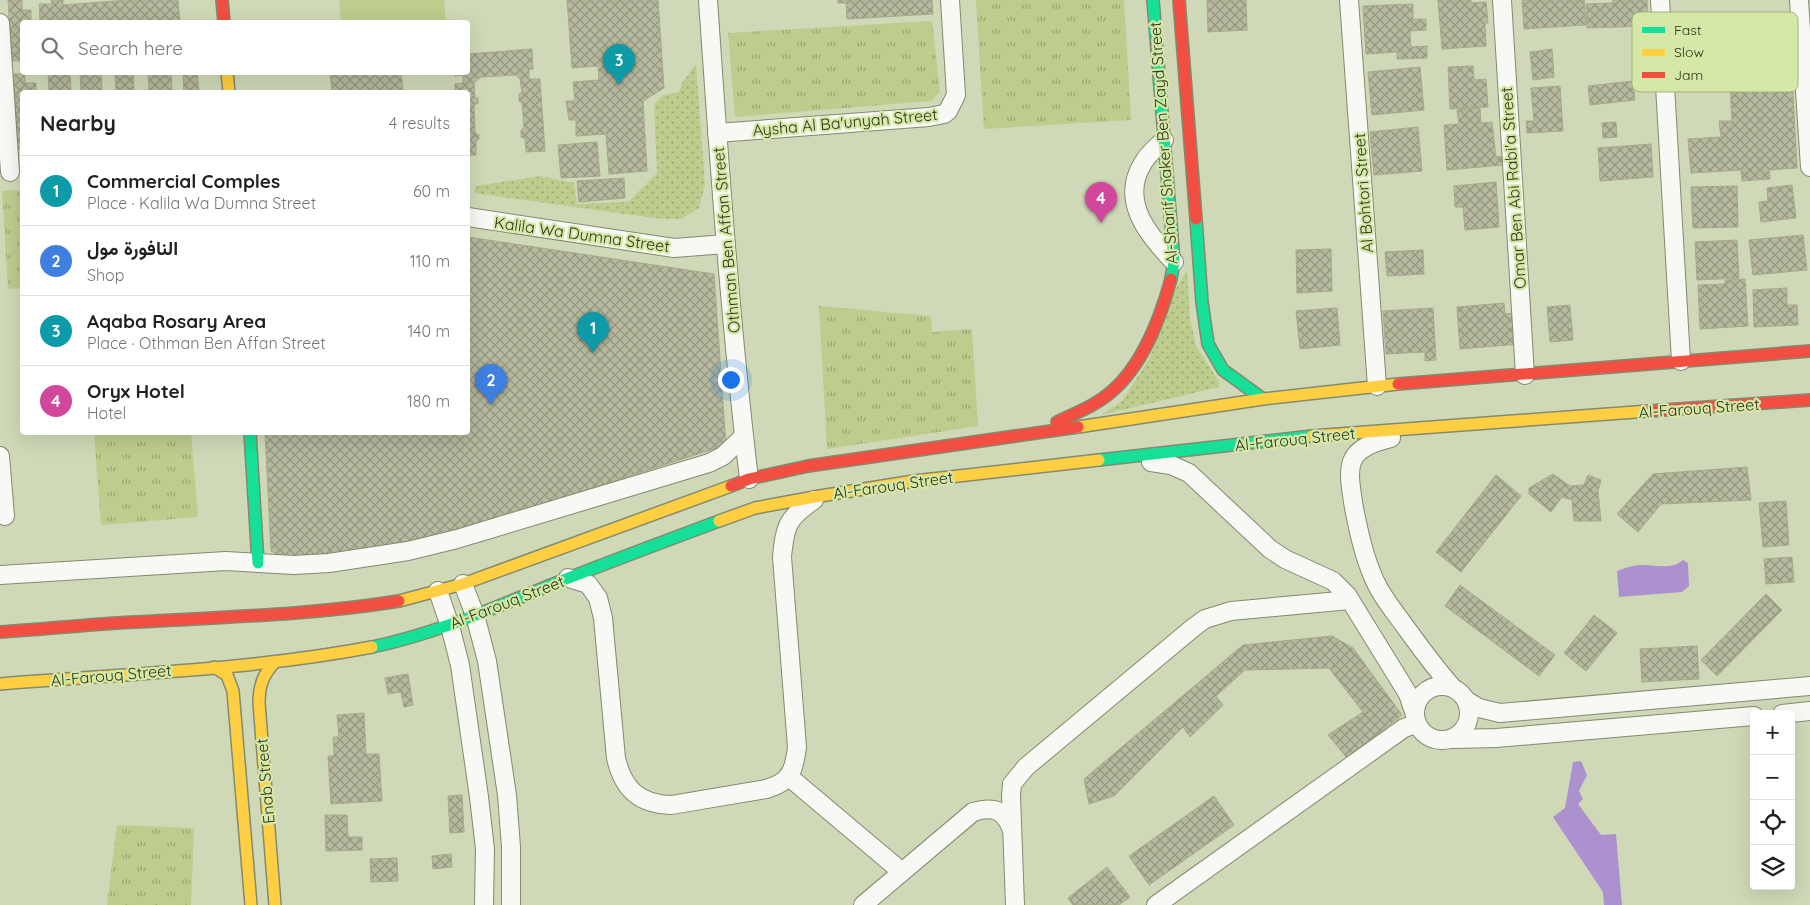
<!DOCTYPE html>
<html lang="en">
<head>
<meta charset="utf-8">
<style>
	body { margin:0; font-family:Quicksand,Vazirmatn,sans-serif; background:#f6f6f6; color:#202124 }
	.controls { position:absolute; right:15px; bottom:15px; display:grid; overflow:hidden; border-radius:5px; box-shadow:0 5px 20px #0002 }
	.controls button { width:45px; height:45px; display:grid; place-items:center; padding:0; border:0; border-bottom:1px solid #e0e0e0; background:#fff; color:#202124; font:25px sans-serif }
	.you { position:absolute; left:730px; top:379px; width:18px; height:18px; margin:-12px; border:4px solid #fff; border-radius:50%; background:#1a73e8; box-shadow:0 0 0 8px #1a73e833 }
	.badge { display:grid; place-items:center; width:32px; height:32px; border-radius:50%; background:#d93025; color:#fff; font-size:16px; font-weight:700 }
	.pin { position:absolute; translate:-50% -41px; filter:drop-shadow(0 1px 2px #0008) }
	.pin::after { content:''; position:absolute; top:26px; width:18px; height:15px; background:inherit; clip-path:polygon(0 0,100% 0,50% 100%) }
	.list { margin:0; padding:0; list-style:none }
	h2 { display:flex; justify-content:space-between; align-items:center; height:65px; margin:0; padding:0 20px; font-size:21px }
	h2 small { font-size:16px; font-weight:400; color:#757577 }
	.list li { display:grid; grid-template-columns:32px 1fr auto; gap:15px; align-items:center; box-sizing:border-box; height:70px; padding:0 20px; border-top:1px solid #e0e0e0 }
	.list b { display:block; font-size:19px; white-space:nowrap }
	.list p { margin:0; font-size:16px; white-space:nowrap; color:#757577 }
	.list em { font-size:16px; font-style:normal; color:#757577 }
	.icon { flex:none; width:28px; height:28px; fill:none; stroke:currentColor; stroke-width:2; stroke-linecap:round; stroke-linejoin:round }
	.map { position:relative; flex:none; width:1810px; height:905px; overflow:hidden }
	.search { position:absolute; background:#fff; box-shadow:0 5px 20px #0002; left:20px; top:20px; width:450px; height:55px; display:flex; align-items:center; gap:12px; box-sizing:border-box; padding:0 18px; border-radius:5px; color:#757577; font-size:19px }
	.panel { position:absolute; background:#fff; box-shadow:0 5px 20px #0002; left:20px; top:90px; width:450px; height:345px; border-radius:5px }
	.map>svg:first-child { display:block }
</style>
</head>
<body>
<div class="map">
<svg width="1810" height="905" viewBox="0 0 1810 905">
	<defs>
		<pattern id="park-tufts" width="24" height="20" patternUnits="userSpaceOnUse" patternTransform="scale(1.25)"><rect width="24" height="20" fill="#bccd8e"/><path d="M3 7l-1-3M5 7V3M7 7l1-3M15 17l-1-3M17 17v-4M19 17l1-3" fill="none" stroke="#99a773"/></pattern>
		<pattern id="garden-dots" width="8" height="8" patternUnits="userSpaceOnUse" patternTransform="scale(1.25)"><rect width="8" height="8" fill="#bccd8e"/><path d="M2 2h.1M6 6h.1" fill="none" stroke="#99a773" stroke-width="1.8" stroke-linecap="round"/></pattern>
		<pattern id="building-cross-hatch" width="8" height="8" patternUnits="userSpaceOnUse" patternTransform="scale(1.25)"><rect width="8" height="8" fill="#b6b99d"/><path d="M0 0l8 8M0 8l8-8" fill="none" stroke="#94977f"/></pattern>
	</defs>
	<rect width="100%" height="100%" fill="#cfd9b7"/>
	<path fill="#bccd8e" d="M339,0H444L446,22H341Z"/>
	<g fill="url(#park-tufts)">
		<path d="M976,0H1124L1131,120L984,129Z"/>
		<path d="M932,21L940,92L931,101L735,117L728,33Z"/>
		<path d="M22,190V288L8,289L2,191Z"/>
		<path d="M819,306L931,316L932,332L972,329L978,426L827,449Z"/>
		<path d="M94,433H191L198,517L101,525Z"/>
		<path d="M117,825L194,828L191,905H107Z"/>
	</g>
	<g fill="url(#garden-dots)">
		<path d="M696,64L705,185L699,208L681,219H662L474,193L476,186L540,176L574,183L577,204L628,202L657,173L654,104L663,95L679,92L682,83Z"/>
		<path d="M1187,270L1190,318L1196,346L1219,382V387L1101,415L1122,401L1149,359L1174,292Z"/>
	</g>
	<g fill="#ac91cf">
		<path d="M1683,560L1688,563L1689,586L1682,592L1619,597L1617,571C1625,568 1633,565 1641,565C1657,564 1670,571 1683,560Z"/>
		<path d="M1581,761L1587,775L1579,791L1583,799L1578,804L1601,835L1616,834L1622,905H1604L1603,892L1553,817L1565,808L1573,762Z"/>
	</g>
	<g fill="url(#building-cross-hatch)" stroke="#a6a98d">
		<path d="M8,0H22V10H31V22H22V61H12Z"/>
		<path d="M51,0H63V5L128,0H178L180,22H40L39,4H52Z"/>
		<path d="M567,0H658L664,88L643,101L647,171L609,174L606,134L576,136V120H569L566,101H575L573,82L599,80L598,66L572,68Z"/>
		<path d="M838,0H932L933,14L847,19L846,3H838Z"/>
		<path d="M1207,0H1246L1247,30L1208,32Z"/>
		<path d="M1438,0H1471V3L1486,2L1488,23H1485L1486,46L1442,49Z"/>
		<path d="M1522,0H1584L1586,25L1524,29Z"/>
		<path d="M1613,0H1647L1648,26L1587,28L1586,4L1613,3Z"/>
		<path d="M1413,4V19H1426V30L1410,31L1411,47L1427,46V58L1397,59V52L1366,54L1363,6Z"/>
		<path d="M1789,18L1792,71L1761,73V78L1792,76L1797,168L1769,170L1770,179L1742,181L1741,170L1691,173L1688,139L1721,137L1719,121H1732L1730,84L1714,85V75L1734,74L1731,22Z"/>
		<path d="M532,49L533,69H529V79H540L545,151L526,152L525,139L521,137V131L524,127L522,103L519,101V94L522,92L520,79L516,75L481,77L474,83L475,98H478V103L474,105L475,133L479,135V139L476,141V155H468V92H455V84L463,83V75L455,76V72H468V54Z"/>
		<path d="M1552,49L1554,77L1533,80L1530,52Z"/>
		<path d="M1473,66L1474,80L1486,79L1488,107L1450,109L1448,67Z"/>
		<path d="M1420,67L1424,110L1372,115L1368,72Z"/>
		<path d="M48,72H70L71,92H49Z"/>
		<path d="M80,72H101L102,92H81Z"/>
		<path d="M115,72H133L134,92H116Z"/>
		<path d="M148,72H171L172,92H149Z"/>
		<path d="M183,72H197L199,92H184Z"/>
		<path d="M330,72H401L403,92H332Z"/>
		<path d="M14,74H25V83H36V92H22V149H17Z"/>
		<path d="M1633,81L1635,100L1590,105L1588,86Z"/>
		<path d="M1560,86L1563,131L1527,133L1526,121H1534L1531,88Z"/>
		<path d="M1480,108L1481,123L1492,122L1496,157L1503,156L1504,165L1447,170L1444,125L1459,124L1457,110Z"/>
		<path d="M1616,122L1617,137L1603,138L1602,123Z"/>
		<path d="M1418,127L1422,171L1374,175L1370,132Z"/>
		<path d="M597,142L600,176L561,178L558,145Z"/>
		<path d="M1651,144L1653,177L1600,181L1598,148Z"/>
		<path d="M624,178L625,198L579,202L577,181Z"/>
		<path d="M1496,182L1499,227L1465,230L1463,207H1455L1454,186Z"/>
		<path d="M1792,185L1796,218L1761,222L1759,202L1768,201L1767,188Z"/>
		<path d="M1737,186L1738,227L1693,228L1691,187Z"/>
		<path d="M1803,235L1807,270L1753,275L1749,240Z"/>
		<path d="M468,237L714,274L726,445L515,513L394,546L286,560L271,551L265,432H468Z"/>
		<path d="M1737,240L1739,278L1697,280L1695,242Z"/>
		<path d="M1331,249L1332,291L1297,293L1296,250Z"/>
		<path d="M1423,250L1424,274L1387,276L1385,252Z"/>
		<path d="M1745,279L1748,326L1700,329L1698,285L1725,284V280Z"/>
		<path d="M1787,288V305H1797L1798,325L1754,327L1753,290Z"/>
		<path d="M1504,303L1505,314L1516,313L1519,344L1460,349L1457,307Z"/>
		<path d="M1570,305L1573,340L1550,342L1547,307Z"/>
		<path d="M1337,308L1340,345L1300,349L1296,311Z"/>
		<path d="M1433,308L1436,360L1425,361V352L1386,354L1383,311Z"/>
		<path d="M1747,467L1751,500L1661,504L1638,532L1617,514L1653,474Z"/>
		<path d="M1553,474L1570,486L1584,485L1588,475L1601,480L1598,491L1601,521H1574L1572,500L1562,497L1551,512L1529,494V488Z"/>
		<path d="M1496,475L1521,496L1461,572L1436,552Z"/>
		<path d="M1786,501L1789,545L1763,547L1759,503Z"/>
		<path d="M1792,557L1794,582L1766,584L1764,559Z"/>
		<path d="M1460,585L1555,655L1539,676L1445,606Z"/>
		<path d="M1766,594L1782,610L1717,676L1701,660Z"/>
		<path d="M1594,615L1617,633L1586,671L1564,653Z"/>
		<path d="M1332,636L1353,648L1402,715L1347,758L1328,735L1363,712L1329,668L1245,670L1216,696L1223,705L1190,737L1183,727L1114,796L1089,804L1084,779L1243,645Z"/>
		<path d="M1697,646L1699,679L1642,682L1640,649Z"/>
		<path d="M408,674L413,705L404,707L401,692L388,694L385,678Z"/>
		<path d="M364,713L366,754H379L382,801L331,804L328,756H334L333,737H339L337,715Z"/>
		<path d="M462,795L464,832L450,833L448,796Z"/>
		<path d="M1214,796L1234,825L1149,885L1129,856Z"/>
		<path d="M325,815H347L348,837H362V850L326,851Z"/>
		<path d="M451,854L452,867L433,869L432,856Z"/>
		<path d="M397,858L398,881L371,882L370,859Z"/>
		<path d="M1107,867L1130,897L1119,905H1073L1068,898Z"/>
	</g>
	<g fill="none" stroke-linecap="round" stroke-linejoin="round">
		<g stroke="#838a70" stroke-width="20">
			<g id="street">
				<path d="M708,0C719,160 730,320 749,479"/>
				<path d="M1349,0L1377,386"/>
				<path d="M1502,0L1525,375"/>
				<path d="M1660,0L1681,361"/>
				<path d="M1799,0L1810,167"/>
				<path d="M0,23L10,172"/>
				<path d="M717,133L929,117L944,114L948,111L956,95L950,0"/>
				<path d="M1164,140C1157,147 1148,154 1143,163C1119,201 1149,236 1174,262"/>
				<path d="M468,217L674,248L726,244"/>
				<path d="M1391,438C1344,449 1347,465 1354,508C1359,533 1364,557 1375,581C1382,597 1394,611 1404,625C1420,647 1435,668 1453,688"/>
				<path d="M0,456L5,516"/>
				<path d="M1151,462L1171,465L1189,473L1270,549L1285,559L1333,581L1347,595L1408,694L1415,715"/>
				<path d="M0,575L226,561L294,565L329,563L408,551L457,539L709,463L723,456L744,436"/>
				<path d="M568,578L588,584L598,598L603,618L616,758C623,789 639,804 671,805L766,789C791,782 794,771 797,747L782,557C785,526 787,518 814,500"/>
				<path d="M463,584L475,615L487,661L507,795L511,847V905"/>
				<path d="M438,591L450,626L460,665L479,797L485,849L484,905"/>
				<circle cx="1442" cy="713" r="27"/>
				<path d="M1467,701L1479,708L1500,713L1810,686"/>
				<path d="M1782,714L1810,711"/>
				<path d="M1453,739L1496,738L1754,716"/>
				<path d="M788,776L902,872"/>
				<path d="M863,905L973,812C994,806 1004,809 1012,830"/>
				<path d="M1015,905L1011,796L1012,784L1026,767L1194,627L1205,619L1231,611L1350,600"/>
				<path d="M1156,905L1404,728L1416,724"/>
			</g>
		</g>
		<g stroke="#838a70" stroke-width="14">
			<g id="fast">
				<path d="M1153,0L1174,262L1171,279"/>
				<path d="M1196,219L1202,302L1208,344L1223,370L1263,399"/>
				<path d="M250,432L258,563"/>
				<path d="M1099,460L1312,436"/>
				<path d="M372,647C440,633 502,604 566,579C617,559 668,540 719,521"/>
			</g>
		</g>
		<g stroke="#838a70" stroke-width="14">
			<g id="slow">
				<path d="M227,72L229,92"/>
				<path d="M1078,427L1263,399L1398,384"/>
				<path d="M1312,436L1649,411"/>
				<path d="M719,521L755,508L820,496L914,481L1099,460"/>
				<path d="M399,601L463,584L731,486"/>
				<path d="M275,662C263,674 259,686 259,703L275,905"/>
				<path d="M214,667L227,675L233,691L251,905"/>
				<path d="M0,684C123,674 251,670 372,647"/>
			</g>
		</g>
		<g stroke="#838a70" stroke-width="14">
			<g id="jam">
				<path d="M222,0L224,22"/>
				<path d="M1179,0L1196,219"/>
				<path d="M1398,384L1810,351"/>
				<path d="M1649,411L1810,400"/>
				<path d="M1057,422C1075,413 1095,406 1111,392C1143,365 1160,319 1171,279"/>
				<path d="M731,486L749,479L808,466L1078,427"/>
				<path d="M0,632C46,629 91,624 137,622C224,617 312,615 399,601"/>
			</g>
		</g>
		<use href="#street" stroke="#f8f9f4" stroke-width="18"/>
		<use href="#fast" stroke="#16e098" stroke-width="11"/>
		<use href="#slow" stroke="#ffcf43" stroke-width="11"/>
		<use href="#jam" stroke="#f24e42" stroke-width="11"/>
	</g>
	<g text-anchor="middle" stroke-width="4.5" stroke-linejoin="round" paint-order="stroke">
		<g font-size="16" fill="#2d341a" stroke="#d5e8a8">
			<text transform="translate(845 122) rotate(-5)" y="6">Aysha Al Ba'unyah Street</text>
			<text transform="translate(1163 143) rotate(-94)" y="6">Al-Sharif Shaker Ben Zayd Street</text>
			<text transform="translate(1513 188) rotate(-94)" y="6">Omar Ben Abi Rabi'a Street</text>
			<text transform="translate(1363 193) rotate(-94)" y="6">Al Bohtori Street</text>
			<text transform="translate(582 234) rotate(8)" y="6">Kalila Wa Dumna Street</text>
			<text transform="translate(726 240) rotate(-95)" y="6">Othman Ben Affan Street</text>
			<text transform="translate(1699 408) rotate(-4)" y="6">Al-Farouq Street</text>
			<text transform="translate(1295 439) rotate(-6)" y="6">Al-Farouq Street</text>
			<text transform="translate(893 485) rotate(-8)" y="6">Al-Farouq Street</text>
			<text transform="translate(507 602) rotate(-21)" y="6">Al-Farouq Street</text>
			<text transform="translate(111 675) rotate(-5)" y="6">Al-Farouq Street</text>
			<text transform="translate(265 781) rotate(-95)" y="6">Enab Street</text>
		</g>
	</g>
	<rect x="1632" y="12" width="166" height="80" rx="8" fill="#d5e8a8" stroke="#a3b27d" stroke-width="1"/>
	<rect x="1642" y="27" width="23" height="6" fill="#16e098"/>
	<rect x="1642" y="49" width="23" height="7" fill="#ffcf43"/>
	<rect x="1642" y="72" width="23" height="6" fill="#f24e42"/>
	<g font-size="14" fill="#2d341a">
		<text x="1674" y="35">Fast</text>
		<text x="1674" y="57">Slow</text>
		<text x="1674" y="80">Jam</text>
	</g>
</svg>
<div class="controls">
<button>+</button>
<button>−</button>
<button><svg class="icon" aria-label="locate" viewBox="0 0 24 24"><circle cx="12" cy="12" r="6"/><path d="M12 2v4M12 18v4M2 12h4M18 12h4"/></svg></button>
<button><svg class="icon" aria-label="layers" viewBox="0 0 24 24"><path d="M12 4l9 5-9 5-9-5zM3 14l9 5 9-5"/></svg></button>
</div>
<div class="you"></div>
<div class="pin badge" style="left:593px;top:353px;background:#0f9aa8">1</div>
<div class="pin badge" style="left:491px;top:405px;background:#3f7fe0">2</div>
<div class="pin badge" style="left:619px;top:85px;background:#0f9aa8">3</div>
<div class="pin badge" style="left:1101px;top:223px;background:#d1479c">4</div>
<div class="search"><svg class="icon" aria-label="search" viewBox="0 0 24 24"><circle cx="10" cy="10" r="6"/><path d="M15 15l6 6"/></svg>Search here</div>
<section class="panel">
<h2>Nearby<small>4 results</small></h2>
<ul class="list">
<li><span class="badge" style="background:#0f9aa8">1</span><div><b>Commercial Comples</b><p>Place · Kalila Wa Dumna Street</p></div><em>60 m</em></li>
<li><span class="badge" style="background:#3f7fe0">2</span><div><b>النافورة مول</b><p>Shop</p></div><em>110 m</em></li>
<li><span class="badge" style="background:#0f9aa8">3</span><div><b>Aqaba Rosary Area</b><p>Place · Othman Ben Affan Street</p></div><em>140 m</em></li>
<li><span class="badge" style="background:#d1479c">4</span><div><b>Oryx Hotel</b><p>Hotel</p></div><em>180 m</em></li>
</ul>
</section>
</div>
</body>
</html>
